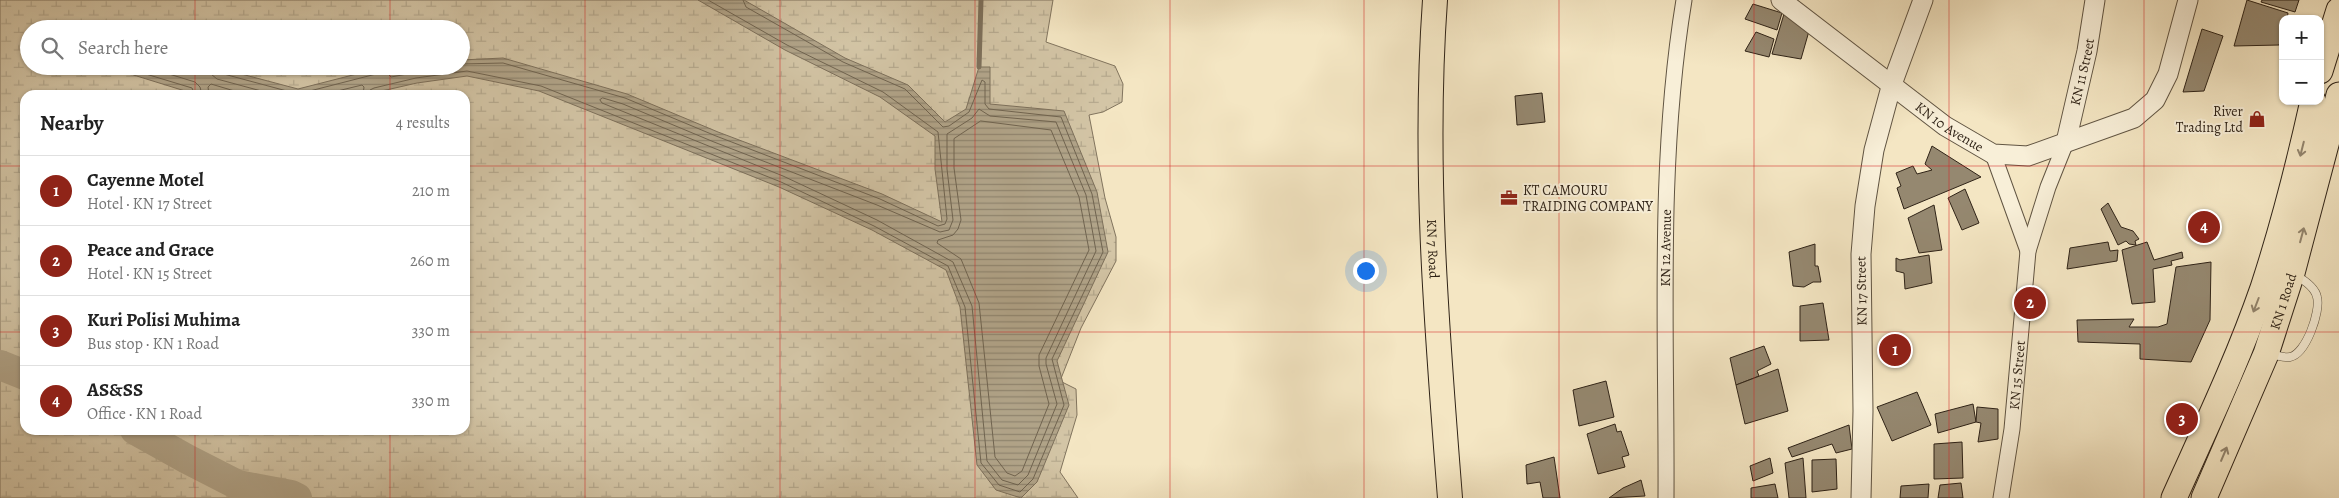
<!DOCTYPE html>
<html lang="en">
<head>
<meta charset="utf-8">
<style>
	body { margin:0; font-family:Alegreya,serif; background:#f6f6f6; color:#222 }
	.controls { position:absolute; right:15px; top:15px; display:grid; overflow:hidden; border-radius:10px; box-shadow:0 1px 4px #0004 }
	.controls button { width:45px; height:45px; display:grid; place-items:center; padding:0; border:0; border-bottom:1px solid #e0e0e0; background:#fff; color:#222; font:25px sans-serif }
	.you { position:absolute; left:1365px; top:270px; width:18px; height:18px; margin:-12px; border:4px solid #fff; border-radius:50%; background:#1a73e8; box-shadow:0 0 0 8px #1a73e833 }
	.badge { display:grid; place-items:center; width:32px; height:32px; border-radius:50%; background:#8f2418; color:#fff; font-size:16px; font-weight:700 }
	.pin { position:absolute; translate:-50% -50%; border:2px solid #fff; box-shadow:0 1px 5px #0006 }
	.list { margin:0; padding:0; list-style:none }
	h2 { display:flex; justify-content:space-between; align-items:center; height:65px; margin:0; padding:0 20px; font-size:21px }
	h2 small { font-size:16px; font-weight:400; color:#767676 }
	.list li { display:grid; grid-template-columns:32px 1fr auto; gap:15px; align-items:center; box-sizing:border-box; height:70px; padding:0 20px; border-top:1px solid #e0e0e0 }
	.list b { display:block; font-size:19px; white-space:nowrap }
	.list p { margin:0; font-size:16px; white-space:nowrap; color:#767676 }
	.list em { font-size:16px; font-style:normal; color:#767676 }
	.icon { flex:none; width:28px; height:28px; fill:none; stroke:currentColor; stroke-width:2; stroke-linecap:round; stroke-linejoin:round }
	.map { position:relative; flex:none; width:2339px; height:498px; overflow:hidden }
	.search { position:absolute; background:#fff; box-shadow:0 1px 4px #0004; left:20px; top:20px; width:450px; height:55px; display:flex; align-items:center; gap:12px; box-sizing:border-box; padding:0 18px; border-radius:28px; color:#767676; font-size:19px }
	.panel { position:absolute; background:#fff; box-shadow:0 1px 4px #0004; left:20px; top:90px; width:450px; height:345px; border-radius:15px }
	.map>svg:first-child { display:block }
</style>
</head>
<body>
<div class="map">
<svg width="2339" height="498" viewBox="0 0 2339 498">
	<defs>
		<pattern id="wetland-marsh" width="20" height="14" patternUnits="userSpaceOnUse" patternTransform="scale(1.25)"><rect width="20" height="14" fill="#d3c5a6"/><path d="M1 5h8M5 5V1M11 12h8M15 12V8" fill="none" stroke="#b5a98e"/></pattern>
		<pattern id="water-rules" width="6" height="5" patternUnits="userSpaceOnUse" patternTransform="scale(1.25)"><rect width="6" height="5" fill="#b1a489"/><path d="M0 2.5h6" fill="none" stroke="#90856f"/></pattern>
	</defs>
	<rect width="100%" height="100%" fill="#f4e6c3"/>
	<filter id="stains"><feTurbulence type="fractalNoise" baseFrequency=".004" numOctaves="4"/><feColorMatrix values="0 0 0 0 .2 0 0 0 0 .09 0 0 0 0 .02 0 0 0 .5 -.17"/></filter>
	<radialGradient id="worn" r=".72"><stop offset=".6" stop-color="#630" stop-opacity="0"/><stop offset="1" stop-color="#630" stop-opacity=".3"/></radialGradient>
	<path fill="url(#wetland-marsh)" stroke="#81745e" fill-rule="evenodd" d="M0,0H1053L1046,42L1115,66L1123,84L1122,102L1103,112L1089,115L1105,198L1116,237V261L1081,328L1060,381L1076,389L1077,415L1060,472L1078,498H0ZM29,29H461V66H29ZM25,95H465V430H25Z"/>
	<path fill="url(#water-rules)" stroke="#7d705b" d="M698,0H744L845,58L908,85L945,122L966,109L979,67H990V104L1064,111L1097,192L1108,252L1057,361L1069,405L1037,482L1021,498L996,490L977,465L960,307L946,270L872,230L779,187L539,91L467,76L417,83L364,95H198L127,73L131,66H211L298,89L388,66H461V60L503,58L627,94L718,132L882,194L942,222L935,169V136L880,97L785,50Z"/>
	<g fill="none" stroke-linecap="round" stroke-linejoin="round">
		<g stroke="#706450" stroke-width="1">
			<path d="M461,64L503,63L625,98L716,136L880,199L938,226L945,224L947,219L938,132L883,92L787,45L708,0"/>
			<path d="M135,66L136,71L192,88L195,95"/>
			<path d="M143,66L195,82L200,87L202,95"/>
			<path d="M210,66L211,74L217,79L276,95"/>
			<path d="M216,66L220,73L298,94L380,73L384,66"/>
			<path d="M391,66L389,75L391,77L451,66"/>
			<path d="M209,95L208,87L211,84L248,95"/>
			<path d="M321,95L362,85L364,87L363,95"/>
			<path d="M369,95L370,90L374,88L416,78L467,71L541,86L781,182L874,226L948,266L965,307L981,463L999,485L1020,492L1033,479L1064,405L1052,359L1103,252L1092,194L1061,117L989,109L985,104V82L982,80L969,112L949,126L943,127L905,89L843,62L746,7L743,0"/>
			<path d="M603,98L623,104L714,142L877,205L940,232L949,230L953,220L947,169V134L972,118L979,109L990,116L1056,122L1086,195L1096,251L1046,358V364L1057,404L1028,475L1018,485L1002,480L987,461L972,306L953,262L877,220L783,176L602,103L600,100Z"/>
			<path d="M981,121L1051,130L1079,197L1089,250L1039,355V366L1049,404L1022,471L1015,476L1007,473L995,457L979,303L961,259L937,243L938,240L953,235L958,229L961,220L954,168V139Z"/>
		</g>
		<path stroke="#7d705b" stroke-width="5" d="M979,67L981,0"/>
		<g stroke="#b1a489" stroke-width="30">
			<path d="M0,365L25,375"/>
			<path d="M135,430L187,459L238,485L291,495L297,498"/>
		</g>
	</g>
	<g fill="#958870" stroke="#2f2317">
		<path d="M2247,0L2288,13L2287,19H2283V33L2279,45L2234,46Z"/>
		<path d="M2262,0H2299L2295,12L2261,2Z"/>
		<path d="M1753,4L1782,13L1777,30L1745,19Z"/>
		<path d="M1784,14L1809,31L1801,59L1772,54Z"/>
		<path d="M2202,29L2223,36L2204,91L2183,92Z"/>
		<path d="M1756,32L1774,39L1769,57L1745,51Z"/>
		<path d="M1542,93L1545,122L1517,125L1515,96Z"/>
		<path d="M1932,146L1981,177L1904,209L1897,188L1901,186L1896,173L1913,166L1917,174L1932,170L1925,164Z"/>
		<path d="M1965,189L1979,223L1962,230L1948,198Z"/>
		<path d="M2108,203L2121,227L2133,231L2139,239L2135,241L2136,245L2129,244L2126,241L2118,245L2101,209Z"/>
		<path d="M1934,205L1942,250L1919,253L1908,218Z"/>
		<path d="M2108,242L2110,251L2118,250L2117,261L2067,269L2070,248Z"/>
		<path d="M2147,242L2154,260L2182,252L2183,258L2171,261L2172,265L2153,269L2155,302L2132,304L2122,250Z"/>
		<path d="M1815,244V266H1818L1821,282H1813L1804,287L1793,286L1789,252Z"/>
		<path d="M1929,255L1932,283L1905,289L1904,273L1896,271V258L1900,260Z"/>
		<path d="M2211,262L2210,320L2191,362L2140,359V344L2078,342L2077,320L2134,319L2129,327H2158L2167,324L2176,267Z"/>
		<path d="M1823,303L1829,340L1800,341V306Z"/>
		<path d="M1764,346L1771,364L1757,371L1759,376L1736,385L1730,358Z"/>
		<path d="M1778,369L1788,411L1745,424L1736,385Z"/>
		<path d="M1606,381L1614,417L1579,426L1573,390Z"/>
		<path d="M1917,392L1931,425L1892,441L1877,407Z"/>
		<path d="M1973,404L1976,422L1938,433L1935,414Z"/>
		<path d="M1977,407L1998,409V439L1978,442L1981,423L1976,422Z"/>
		<path d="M1615,424L1617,432L1621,431L1629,455L1622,457L1625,467L1598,474L1587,434Z"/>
		<path d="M1849,425L1852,449L1836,453L1832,444L1792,457L1788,448Z"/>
		<path d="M1962,442L1963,478L1934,479V444Z"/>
		<path d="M1554,457L1560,498H1543L1540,482L1527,484L1526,465Z"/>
		<path d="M1770,458L1773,473L1753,481L1750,466Z"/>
		<path d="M1803,458L1806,498H1789L1785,463Z"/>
		<path d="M1836,459L1837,489L1812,492V460Z"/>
		<path d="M1641,480L1645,496L1609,498L1623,488Z"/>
		<path d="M1961,483L1963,498H1938L1940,485Z"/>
		<path d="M1775,484L1778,498H1751V488Z"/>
		<path d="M1929,484L1928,498H1900L1901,486Z"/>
	</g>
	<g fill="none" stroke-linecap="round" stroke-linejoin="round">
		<g stroke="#605442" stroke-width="9">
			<path id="service" d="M2270,354C2276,355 2284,358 2290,357C2306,354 2321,311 2317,297C2315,287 2304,280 2295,275"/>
		</g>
		<g stroke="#605442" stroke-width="17">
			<g id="minor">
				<path d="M1993,154L2028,251"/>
				<path id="s1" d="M1666,498C1667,333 1657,164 1684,0"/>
				<path id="s2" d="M2001,498L2012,429L2028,251L2048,187L2066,142"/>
			</g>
		</g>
		<g stroke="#605442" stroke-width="21">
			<g id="tertiary">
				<path id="s3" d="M1781,0L1945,126L1993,154L2028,156L2134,118L2155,100L2168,74L2188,0"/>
				<path id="s4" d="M2066,142L2087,51L2095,0"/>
				<path d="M1861,498L1863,411L1861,254L1865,206L1874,150L1891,87L1923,0"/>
			</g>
		</g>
		<g stroke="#2f2317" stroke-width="26">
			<g id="primary">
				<path id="s5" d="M1435,0C1423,166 1437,332 1450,498"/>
			</g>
		</g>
		<g stroke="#2f2317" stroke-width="27">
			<g id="trunk">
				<path d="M2320,71L2339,10"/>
				<path d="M2174,498C2205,429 2238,360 2263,288C2283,227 2299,164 2313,101"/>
				<path id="s6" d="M2204,498L2266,354L2292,273L2339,95"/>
			</g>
		</g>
		<use href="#service" stroke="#f8efd8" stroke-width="8"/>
		<use href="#minor" stroke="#f8efd8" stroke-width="15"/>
		<use href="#tertiary" stroke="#f8efd8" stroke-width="19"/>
		<use href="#primary" stroke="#f4e6c3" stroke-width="24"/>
		<use href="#trunk" stroke="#f4e6c3" stroke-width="25"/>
	</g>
	<defs><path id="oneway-shaft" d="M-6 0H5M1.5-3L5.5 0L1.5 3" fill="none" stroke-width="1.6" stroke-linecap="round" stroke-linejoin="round" transform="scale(1.25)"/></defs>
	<g stroke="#92846d">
		<use href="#oneway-shaft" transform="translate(2302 149) rotate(104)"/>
		<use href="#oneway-shaft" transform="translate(2302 235) rotate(-75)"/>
		<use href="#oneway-shaft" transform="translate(2256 305) rotate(111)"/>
		<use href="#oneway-shaft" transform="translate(2224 454) rotate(-67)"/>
	</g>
	<path fill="none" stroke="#d62828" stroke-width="1" stroke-opacity="0.55" d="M195,0V29M390,0V29M585,0V498M780,0V498M975,0V498M1170,0V498M1364,0V498M1559,0V498M1754,0V498M1949,0V498M2144,0V498M195,66V95M390,66V95M0,166H25M465,166H2339M0,332H25M465,332H2339M195,430V498M390,430V498"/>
	<defs>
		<g id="shop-bare" transform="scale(1.35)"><path d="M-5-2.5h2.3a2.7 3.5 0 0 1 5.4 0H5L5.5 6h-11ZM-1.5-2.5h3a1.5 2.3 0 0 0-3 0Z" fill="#8f2418" stroke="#f8efd8" stroke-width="2.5" paint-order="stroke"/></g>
		<g id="office-bare" transform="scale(1.35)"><path d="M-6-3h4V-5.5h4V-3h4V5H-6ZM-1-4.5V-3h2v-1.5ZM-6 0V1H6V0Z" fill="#8f2418" stroke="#f8efd8" stroke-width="2.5" paint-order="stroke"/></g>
	</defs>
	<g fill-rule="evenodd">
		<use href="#shop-bare" x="2257" y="119"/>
		<use href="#office-bare" x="1509" y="198"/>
	</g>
	<g text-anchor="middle" stroke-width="4" stroke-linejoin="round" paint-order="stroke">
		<g font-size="14" fill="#2f2317" stroke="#f8efd8">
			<text dy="5" stroke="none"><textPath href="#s4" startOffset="72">KN 11 Street</textPath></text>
			<text dy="5" stroke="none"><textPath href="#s3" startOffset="211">KN 10 Avenue</textPath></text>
			<text dy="5" stroke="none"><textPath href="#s5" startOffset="249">KN 7 Road</textPath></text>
			<text dy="5" stroke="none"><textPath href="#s1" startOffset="250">KN 12 Avenue</textPath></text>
			<text transform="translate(1861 291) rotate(-91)" y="5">KN 17 Street</text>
			<text dy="5" stroke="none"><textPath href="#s6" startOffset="212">KN 1 Road</textPath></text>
			<text dy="5" stroke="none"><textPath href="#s2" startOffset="124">KN 15 Street</textPath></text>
		</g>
		<g font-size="14" fill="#2f2317" stroke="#f8efd8" text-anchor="end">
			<text x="2243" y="116">River<tspan x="2243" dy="16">Trading Ltd</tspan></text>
			<text x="1523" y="195" text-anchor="start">KT CAMOURU<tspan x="1523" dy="16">TRAIDING COMPANY</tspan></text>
		</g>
	</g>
	<rect width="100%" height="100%" filter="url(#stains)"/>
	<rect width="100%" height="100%" fill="url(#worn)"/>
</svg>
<div class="controls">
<button>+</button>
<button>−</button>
</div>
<div class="you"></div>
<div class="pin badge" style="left:1895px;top:350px">1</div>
<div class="pin badge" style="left:2030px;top:303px">2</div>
<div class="pin badge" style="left:2182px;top:419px">3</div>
<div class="pin badge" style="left:2204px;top:227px">4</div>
<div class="search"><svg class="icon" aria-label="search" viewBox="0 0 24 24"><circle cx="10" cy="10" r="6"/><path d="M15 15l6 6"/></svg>Search here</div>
<section class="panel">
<h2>Nearby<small>4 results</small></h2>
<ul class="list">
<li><span class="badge">1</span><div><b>Cayenne Motel</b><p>Hotel · KN 17 Street</p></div><em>210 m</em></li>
<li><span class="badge">2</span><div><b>Peace and Grace</b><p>Hotel · KN 15 Street</p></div><em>260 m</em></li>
<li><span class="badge">3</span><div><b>Kuri Polisi Muhima</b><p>Bus stop · KN 1 Road</p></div><em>330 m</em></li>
<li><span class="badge">4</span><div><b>AS&amp;SS</b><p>Office · KN 1 Road</p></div><em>330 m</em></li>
</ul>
</section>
</div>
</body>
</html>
